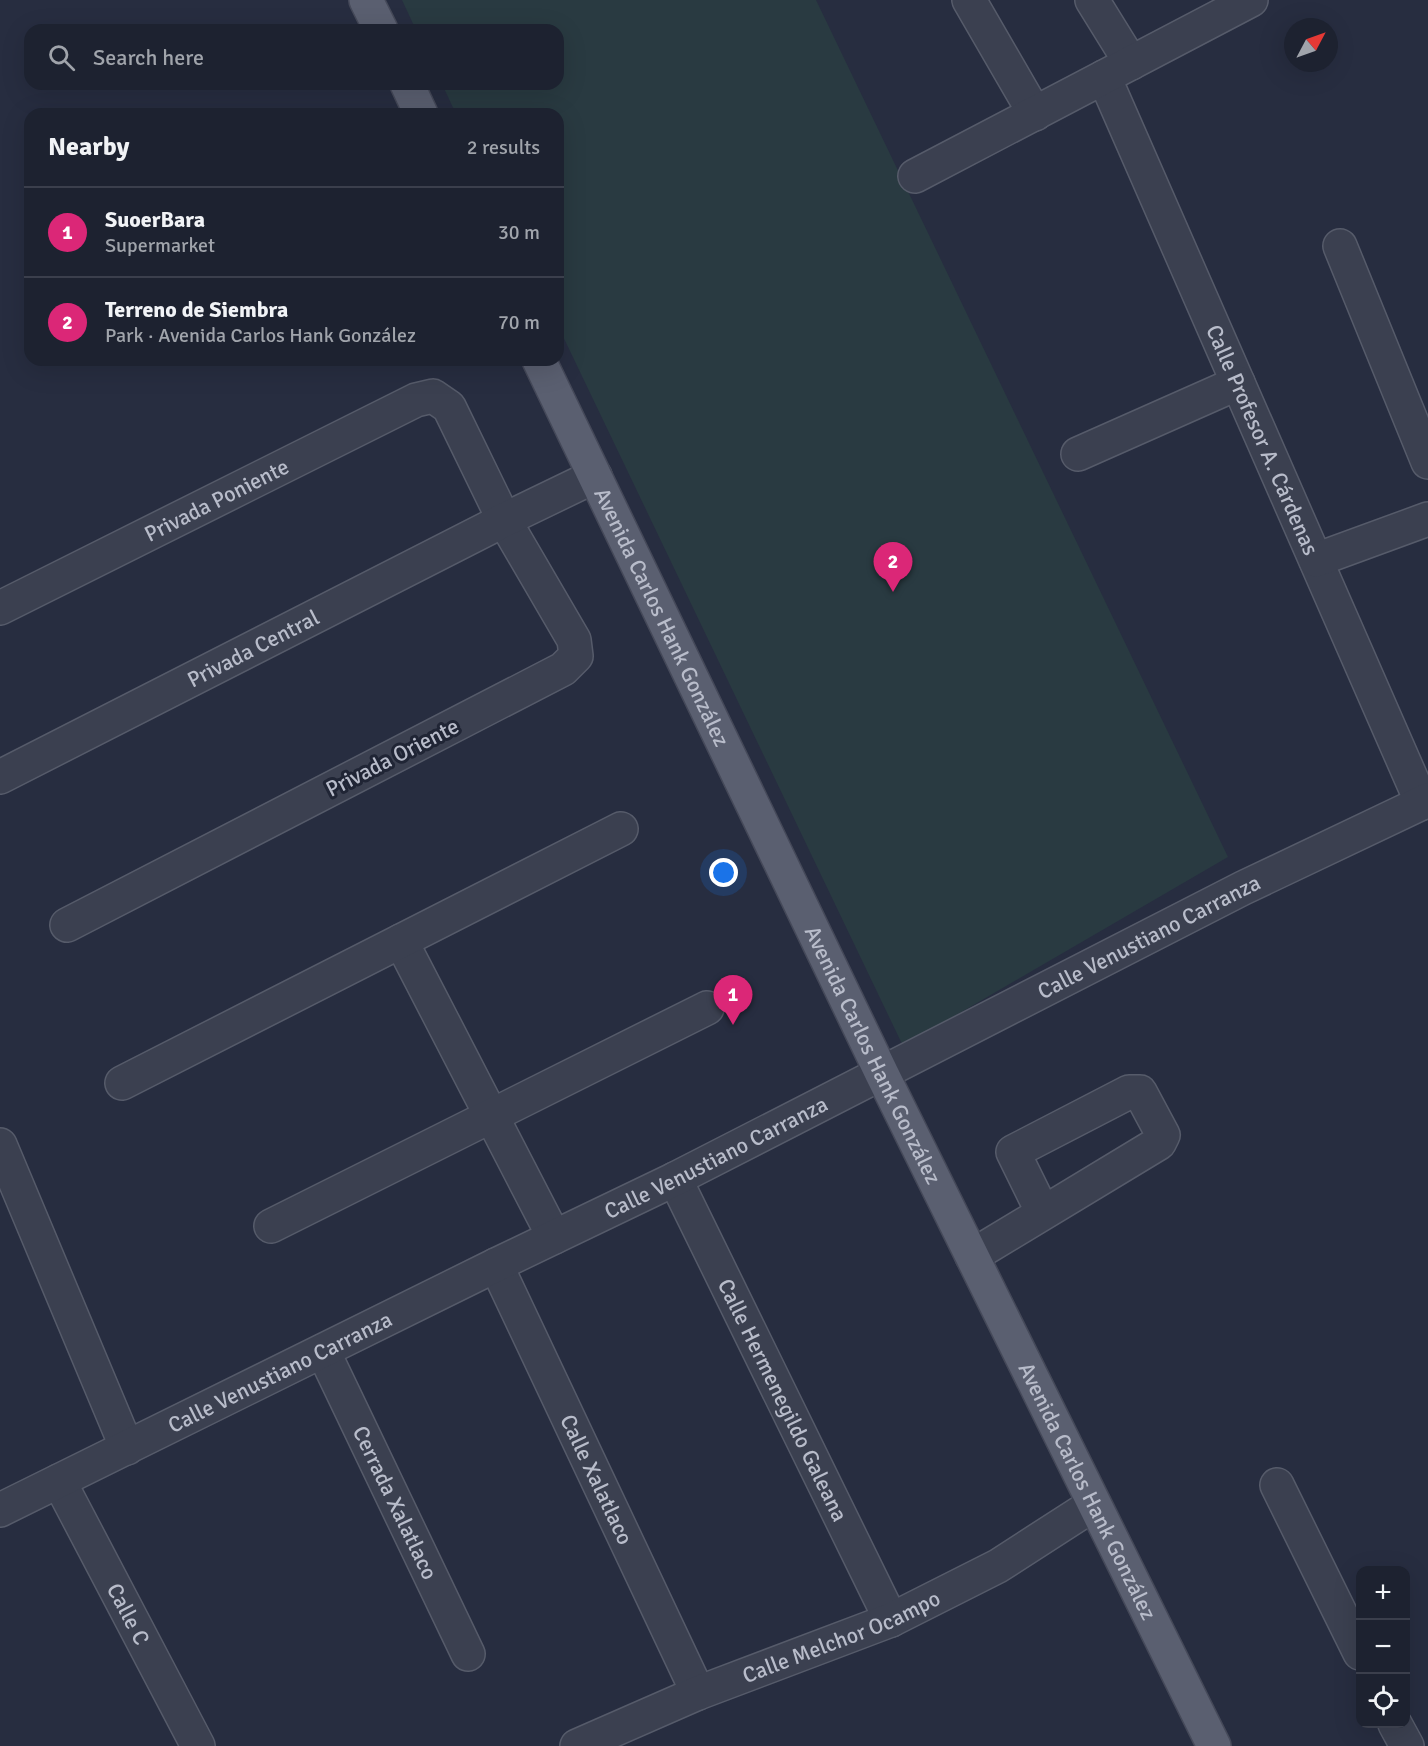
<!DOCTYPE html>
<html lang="en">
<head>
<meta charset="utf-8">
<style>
	body { margin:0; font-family:Signika,sans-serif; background:#252a38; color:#f1f3f6 }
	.controls { position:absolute; right:18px; bottom:18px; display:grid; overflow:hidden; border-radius:12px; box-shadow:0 6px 24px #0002 }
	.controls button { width:54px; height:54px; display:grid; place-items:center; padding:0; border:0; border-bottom:2px solid #3b3f4c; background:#1d2230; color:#f1f3f6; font:30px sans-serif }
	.compass { position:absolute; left:1284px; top:18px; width:54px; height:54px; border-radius:50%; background:#1d2230; box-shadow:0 6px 24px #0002; rotate:49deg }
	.you { position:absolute; left:724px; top:873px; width:21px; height:21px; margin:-15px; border:4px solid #fff; border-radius:50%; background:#1a73e8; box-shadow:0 0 0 9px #1a73e833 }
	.badge { display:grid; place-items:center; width:39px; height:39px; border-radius:50%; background:#db2777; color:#fff; font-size:20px; font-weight:700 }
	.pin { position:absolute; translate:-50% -50px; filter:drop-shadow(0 2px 3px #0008) }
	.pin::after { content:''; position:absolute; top:32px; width:21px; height:18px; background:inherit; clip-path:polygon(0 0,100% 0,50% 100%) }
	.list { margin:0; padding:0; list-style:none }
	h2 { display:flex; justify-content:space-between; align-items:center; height:78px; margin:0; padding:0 24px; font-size:26px }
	h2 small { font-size:20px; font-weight:400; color:#a0a4ab }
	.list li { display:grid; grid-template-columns:39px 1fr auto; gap:18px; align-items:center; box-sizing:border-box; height:90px; padding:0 24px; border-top:2px solid #3b3f4c }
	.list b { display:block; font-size:22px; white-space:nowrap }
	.list p { margin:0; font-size:20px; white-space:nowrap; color:#a0a4ab }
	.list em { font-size:20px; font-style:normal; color:#a0a4ab }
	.icon { flex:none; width:33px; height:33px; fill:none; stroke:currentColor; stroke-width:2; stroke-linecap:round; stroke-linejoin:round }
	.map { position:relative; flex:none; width:1428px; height:1746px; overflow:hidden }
	.search { position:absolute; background:#1d2230; box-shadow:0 6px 24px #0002; left:24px; top:24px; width:540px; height:66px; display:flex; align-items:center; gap:15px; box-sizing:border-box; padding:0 21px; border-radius:18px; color:#a0a4ab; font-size:22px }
	.panel { position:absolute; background:#1d2230; box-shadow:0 6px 24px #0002; left:24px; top:108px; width:540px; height:258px; border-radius:18px }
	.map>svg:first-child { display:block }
</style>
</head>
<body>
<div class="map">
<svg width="1428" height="1746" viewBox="0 0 1428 1746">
	<rect width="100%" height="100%" fill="#272d40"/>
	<path fill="#293a41" d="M402,0H816L1228,857L903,1046L558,326V114H456L442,84H558V30H416Z"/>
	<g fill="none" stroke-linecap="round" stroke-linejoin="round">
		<g stroke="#565b6a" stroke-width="36">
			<g id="minor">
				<path d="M969,0L1035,114"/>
				<path d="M1092,0L1131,63"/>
				<path id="s1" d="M1104,77L1422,803"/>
				<path d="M915,176L1251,0"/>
				<path d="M1340,246L1428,462"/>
				<path d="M1078,454L1238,383"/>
				<path d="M1316,560L1428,519"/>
				<path id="s2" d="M0,608L416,400L433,396L449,407L504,520L574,640L576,656L563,669L67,925"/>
				<path id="s3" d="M0,777L504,520L595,476"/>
				<path d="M401,941L554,1237"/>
				<path d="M122,1083L621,829"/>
				<path d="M0,1145L127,1448"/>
				<path id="s4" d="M675,1179L891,1620"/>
				<path d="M271,1226L707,1008"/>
				<path d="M972,1256L1159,1143L1163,1135L1140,1092H1129L1013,1152L1043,1213"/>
				<path id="s5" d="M496,1265L698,1693"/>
				<path id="s6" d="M323,1351L468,1654"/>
				<path id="s7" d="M59,1481L198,1746"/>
				<path d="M1277,1485L1360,1653"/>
				<path id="s8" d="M0,1510L496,1265L675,1179L1243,888L1428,800"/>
				<path d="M1395,1724L1407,1746"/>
				<path id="s9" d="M577,1746L698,1693L891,1620L998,1566L1094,1504"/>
			</g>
		</g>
		<g stroke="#454959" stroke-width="36">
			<g id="major">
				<path d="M366,0L381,30"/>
				<path d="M407,84L421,114"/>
				<path id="s10" d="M539,360L882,1074L1214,1746"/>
			</g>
		</g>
		<use href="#minor" stroke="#3b4050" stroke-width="33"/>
		<use href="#major" stroke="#5a5f70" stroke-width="33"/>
	</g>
	<g text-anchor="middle" stroke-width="6" stroke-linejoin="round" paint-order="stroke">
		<g font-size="22" fill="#b8bcca" stroke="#202535">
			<text dy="8" stroke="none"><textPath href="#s1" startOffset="396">Calle Profesor A. Cárdenas</textPath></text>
			<text dy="8" stroke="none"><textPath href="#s2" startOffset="242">Privada Poniente</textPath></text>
			<text dy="8" stroke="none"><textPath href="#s10" startOffset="285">Avenida Carlos Hank González</textPath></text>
			<text dy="8" stroke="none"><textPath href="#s3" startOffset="284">Privada Central</textPath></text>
			<text transform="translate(392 757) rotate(-27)" y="8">Privada Oriente</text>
			<text dy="8" stroke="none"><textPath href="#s8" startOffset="1284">Calle Venustiano Carranza</textPath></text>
			<text dy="8" stroke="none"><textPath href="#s10" startOffset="771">Avenida Carlos Hank González</textPath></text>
			<text dy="8" stroke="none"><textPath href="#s8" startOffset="798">Calle Venustiano Carranza</textPath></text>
			<text dy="8" stroke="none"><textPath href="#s8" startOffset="312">Calle Venustiano Carranza</textPath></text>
			<text dy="8" stroke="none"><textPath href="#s4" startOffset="246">Calle Hermenegildo Galeana</textPath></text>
			<text dy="8" stroke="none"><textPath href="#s5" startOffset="237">Calle Xalatlaco</textPath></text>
			<text dy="8" stroke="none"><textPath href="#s10" startOffset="1257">Avenida Carlos Hank González</textPath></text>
			<text dy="8" stroke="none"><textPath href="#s6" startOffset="168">Cerrada Xalatlaco</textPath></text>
			<text dy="8" stroke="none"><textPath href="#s7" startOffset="150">Calle C</textPath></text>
			<text dy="8" stroke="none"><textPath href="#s9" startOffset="286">Calle Melchor Ocampo</textPath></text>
		</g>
	</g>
</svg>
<div class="controls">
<button>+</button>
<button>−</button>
<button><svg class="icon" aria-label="locate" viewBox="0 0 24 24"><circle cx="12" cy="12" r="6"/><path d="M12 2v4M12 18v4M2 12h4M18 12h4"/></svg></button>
</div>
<svg class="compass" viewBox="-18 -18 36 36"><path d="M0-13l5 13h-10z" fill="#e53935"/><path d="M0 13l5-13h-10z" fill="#a0a4ab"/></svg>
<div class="you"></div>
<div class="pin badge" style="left:733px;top:1025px">1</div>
<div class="pin badge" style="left:893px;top:592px">2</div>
<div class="search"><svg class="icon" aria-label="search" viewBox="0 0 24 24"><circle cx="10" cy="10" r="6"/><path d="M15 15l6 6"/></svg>Search here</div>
<section class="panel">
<h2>Nearby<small>2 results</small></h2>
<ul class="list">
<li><span class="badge">1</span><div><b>SuoerBara</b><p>Supermarket</p></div><em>30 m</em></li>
<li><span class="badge">2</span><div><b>Terreno de Siembra</b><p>Park · Avenida Carlos Hank González</p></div><em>70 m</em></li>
</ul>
</section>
</div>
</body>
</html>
